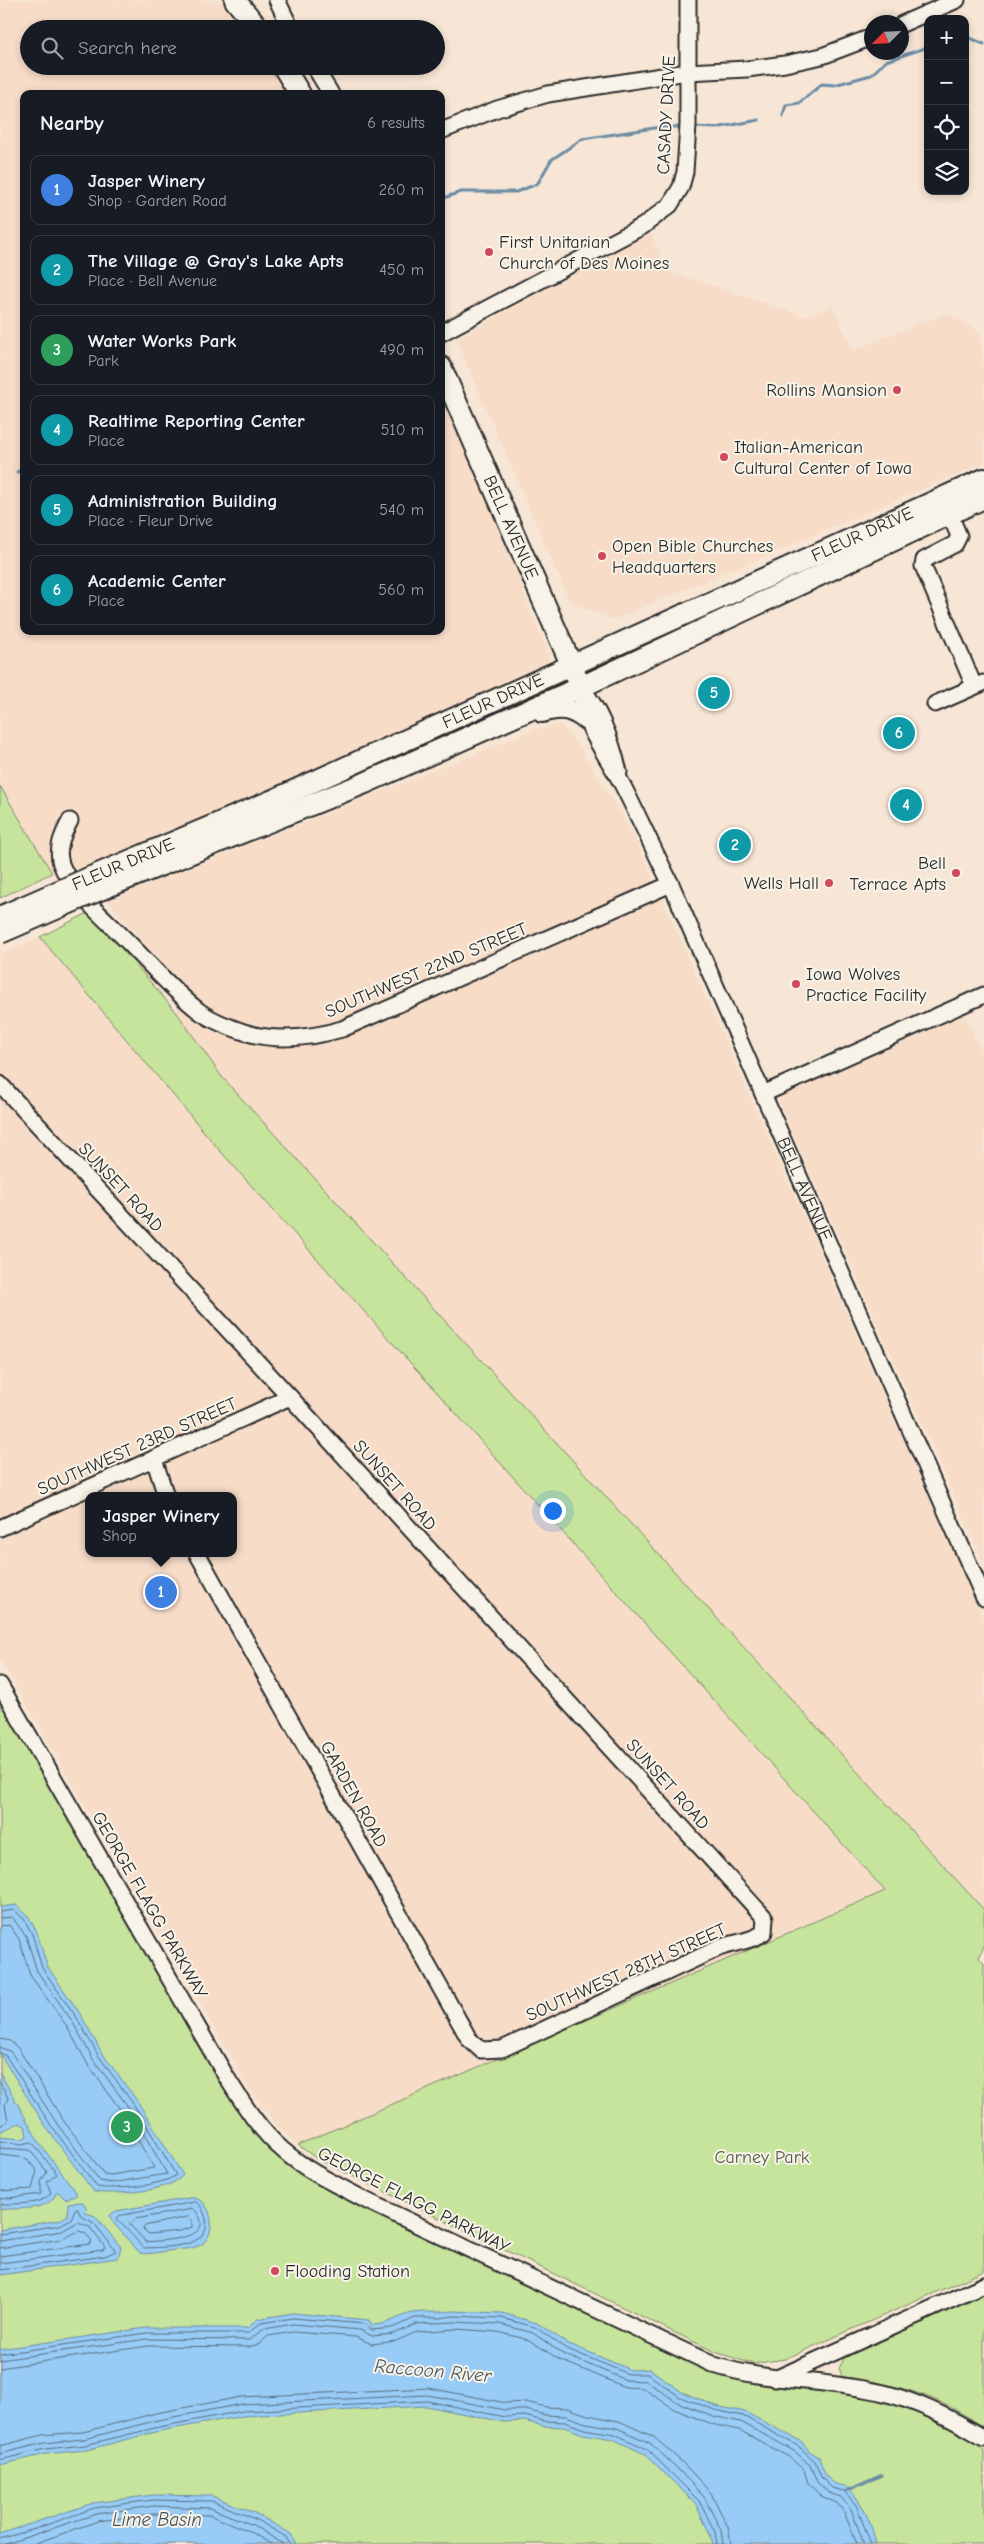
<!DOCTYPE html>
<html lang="en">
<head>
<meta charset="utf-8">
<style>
	body { margin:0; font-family:"Comic Neue",sans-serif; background:#242831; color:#f1f3f6 }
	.controls { position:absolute; right:15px; top:15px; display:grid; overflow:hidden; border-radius:10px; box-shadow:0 2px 8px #0003 }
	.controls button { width:45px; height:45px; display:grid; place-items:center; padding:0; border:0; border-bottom:1px solid #363941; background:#171b24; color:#f1f3f6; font:25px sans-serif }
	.compass { position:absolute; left:864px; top:15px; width:45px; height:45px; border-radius:50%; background:#171b24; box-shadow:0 2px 8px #0003; rotate:246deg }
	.you { position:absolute; left:552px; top:1510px; width:18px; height:18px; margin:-12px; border:4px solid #fff; border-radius:50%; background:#1a73e8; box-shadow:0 0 0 8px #1a73e833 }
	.badge { display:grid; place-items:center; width:32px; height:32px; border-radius:50%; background:#d1495b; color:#fff; font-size:16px; font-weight:700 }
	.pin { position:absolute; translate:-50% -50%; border:2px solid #fff; box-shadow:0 1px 5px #0006 }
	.popup { position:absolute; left:85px; top:1492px; width:152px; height:65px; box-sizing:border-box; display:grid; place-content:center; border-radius:10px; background:#171b24; filter:drop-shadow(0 1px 4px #0005); font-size:16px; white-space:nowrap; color:#9ea1a6 }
	.popup b { font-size:19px; color:#f1f3f6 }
	.popup::after { content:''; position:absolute; left:50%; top:100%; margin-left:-10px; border:10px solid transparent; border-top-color:#171b24 }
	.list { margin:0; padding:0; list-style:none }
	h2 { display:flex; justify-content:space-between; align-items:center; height:65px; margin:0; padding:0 20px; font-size:21px }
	h2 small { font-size:16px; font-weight:400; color:#9ea1a6 }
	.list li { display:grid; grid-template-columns:32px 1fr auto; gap:15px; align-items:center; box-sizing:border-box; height:70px; margin:0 10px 10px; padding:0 10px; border:1px solid #363941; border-radius:10px }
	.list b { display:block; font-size:19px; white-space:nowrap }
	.list p { margin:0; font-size:16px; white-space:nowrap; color:#9ea1a6 }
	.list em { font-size:16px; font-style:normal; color:#9ea1a6 }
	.icon { flex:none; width:28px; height:28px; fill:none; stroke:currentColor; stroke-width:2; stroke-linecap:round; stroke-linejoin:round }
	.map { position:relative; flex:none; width:984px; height:2544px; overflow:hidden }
	.search { position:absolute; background:#171b24; box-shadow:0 2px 8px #0003; left:20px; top:20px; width:425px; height:55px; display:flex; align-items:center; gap:12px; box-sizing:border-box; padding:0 18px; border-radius:28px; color:#9ea1a6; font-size:19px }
	.panel { position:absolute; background:#171b24; box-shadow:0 2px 8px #0003; left:20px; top:90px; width:425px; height:545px; border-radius:10px }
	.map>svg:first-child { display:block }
</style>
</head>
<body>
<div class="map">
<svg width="984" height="2544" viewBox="0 0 984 2544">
	<rect width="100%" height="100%" fill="#f7e6d5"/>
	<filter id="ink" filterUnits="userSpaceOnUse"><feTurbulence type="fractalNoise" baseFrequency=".02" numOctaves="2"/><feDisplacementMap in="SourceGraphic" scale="10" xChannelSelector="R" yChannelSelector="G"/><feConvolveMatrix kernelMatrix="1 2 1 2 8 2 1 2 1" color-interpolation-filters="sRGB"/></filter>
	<g filter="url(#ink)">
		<g fill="#f7dcc8" fill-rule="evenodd">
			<path d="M0,0H235L259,29H29V66H283L300,94H24V631H441V367L510,546L524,595L548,653V662L544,669L524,687L57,881L0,786Z"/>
			<path d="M650,232L668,271L806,317L832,305L853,350L947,313L980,332L984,379V463L613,620L570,602L456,339Z"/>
			<path d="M560,725L576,742L634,836L984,1621V1910L222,1077L177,1013L172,975L108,901L537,729Z"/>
			<path d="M40,937L221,1152L885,1892L298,2145L276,2126L249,2088L0,1659V955ZM89,1496H234V1553H89Z"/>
			<path d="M965,1015L984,1057V1563L777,1098Z"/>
		</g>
		<g fill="#c7e49c" stroke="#798864">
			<path d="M0,786L52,873L0,898Z"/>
			<path d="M90,912L177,1013L222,1077L984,1910V1946L979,1958L984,1963V2271L785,2359L753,2364L715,2352L317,2159L298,2145L885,1891L221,1152L40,937Z"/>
			<path d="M0,1699L285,2159L728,2376L789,2388L886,2398L959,2431L984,2450V2544H0Z"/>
			<path d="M984,2292V2427C935,2395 901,2384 843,2379L839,2368L845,2357Z"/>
		</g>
		<g fill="#98ccf6" stroke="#6c8ca5">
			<path d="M16,1905L28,1916L37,1932L47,1966L81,2015L102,2053L138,2102L183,2175C170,2192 116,2195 94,2192L48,2130L0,2054V1907Z"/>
			<path d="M0,2073L40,2144L76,2192V2196L65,2199L57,2191C51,2213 18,2207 0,2210V2137L22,2139L27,2136L25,2126L19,2123L0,2132Z"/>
			<path d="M189,2198C211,2195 219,2232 202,2244C193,2250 178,2249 168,2251C159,2252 148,2255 140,2253L115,2225L110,2215L116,2211Z"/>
			<path d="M83,2202L87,2209L84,2212L95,2216L121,2247L118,2258L0,2275V2230L59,2220L67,2216L68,2203Z"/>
			<path d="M452,2311L502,2313L537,2323L567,2343L631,2370L650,2369L682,2392L716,2406L745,2412L802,2442L809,2451L819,2457C822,2467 825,2478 834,2483C839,2486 844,2484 849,2489C863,2502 872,2525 876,2544H713L710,2534L695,2503L645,2454L613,2439L583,2434L564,2427L543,2426L524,2421L504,2422L426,2406L244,2416L160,2431L86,2450L46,2454L0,2465V2349L146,2328H248L257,2319L293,2313L369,2320L372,2325C388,2325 398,2316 413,2313C426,2311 439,2313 452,2311Z"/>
			<path d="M153,2495L212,2496L257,2514L291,2534L296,2544H0V2534L93,2503Z"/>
		</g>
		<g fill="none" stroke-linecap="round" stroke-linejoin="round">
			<g stroke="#576b7c" stroke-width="1">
				<path d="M0,1912L14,1910L24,1919L32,1934L42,1968L77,2018L98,2055L134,2105L176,2175C162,2186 114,2190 97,2187L52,2127L6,2056L0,2053"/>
				<path d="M0,1918L12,1917L26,1936L37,1971L72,2021L93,2059L129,2108L167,2174L111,2183L100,2181L57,2124L11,2052L0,2047"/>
				<path d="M0,1926L9,1925L19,1939L30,1975L66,2025L87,2063L122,2112L154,2168L111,2175L104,2174L63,2120L18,2048L10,2041L0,2039"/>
				<path d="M0,2082L8,2098L5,2105L8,2121L0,2126"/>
				<path d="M0,2141L22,2144L32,2142L57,2174L47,2182L51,2193C40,2207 16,2202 0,2205"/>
				<path d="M0,2148L30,2150L47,2172L41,2182V2194L0,2199"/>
				<path d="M0,2155L26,2158L37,2171L32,2189L0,2191"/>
				<path d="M196,2202C202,2206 204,2212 206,2219C212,2249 163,2247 144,2248L117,2219L119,2216Z"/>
				<path d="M194,2209C222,2240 162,2240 146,2242L129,2224L136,2219Z"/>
				<path d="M189,2217L192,2220V2227L180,2231L149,2234L143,2229L145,2226Z"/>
				<path d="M0,2234L60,2225L71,2219L75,2209L77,2208L81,2216L94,2223L116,2251L105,2256L0,2270"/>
				<path d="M0,2241L62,2231L78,2222L89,2226L105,2247L103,2250L0,2263"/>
				<path d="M0,2248L62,2239L79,2231L85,2233L92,2241L90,2244L0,2256"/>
				<path d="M0,2354L147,2333H248L261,2323L293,2318L364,2324L372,2330L392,2328L415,2318H440L453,2316L501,2318L535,2327L565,2348L628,2374H648L680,2397L715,2410L743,2416L798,2446L815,2461L821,2477L832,2488L844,2491L856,2505L871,2544"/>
				<path d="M0,2360L147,2339L249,2340L264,2329L293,2324L360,2330L372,2336L394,2334L416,2324L454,2322L500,2324L533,2333L563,2354L626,2380L646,2381L677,2402L713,2416L741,2422L794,2451L810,2465L817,2482L829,2493L841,2497L851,2509L864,2544"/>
				<path d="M0,2368L148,2346L249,2347L259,2344L268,2336L293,2332L356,2337L372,2344L396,2341L417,2332L455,2329L498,2332L529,2340L560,2360L625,2387L643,2388L674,2409L711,2424L739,2430L789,2457L804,2470L808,2483L821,2496L837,2503L844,2512L857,2544"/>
				<path d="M0,2446L42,2435L83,2432L156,2413L241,2397L429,2388L506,2403L526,2402L546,2407L567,2408L588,2415L619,2421L654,2437L683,2463L711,2493L728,2527L731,2544"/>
				<path d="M0,2454L44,2443L84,2439L158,2420L242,2404L428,2395L505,2410H526L545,2415L566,2416L586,2423L617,2428L650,2443L677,2468L704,2497L721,2530L723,2544"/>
				<path d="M0,2460L45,2449L85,2445L159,2427L243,2411L427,2401L505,2417L525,2416L544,2421L565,2422L584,2429L615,2434L647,2449L699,2501L715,2532L717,2544"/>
				<path d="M0,2539L35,2529L94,2508L153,2500L212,2501L255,2519L286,2537L290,2544"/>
				<path d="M6,2544L96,2514L154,2506L210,2508L253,2525L283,2544"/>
				<path d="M33,2544L98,2521L154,2514L209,2515L249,2531L271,2544"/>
			</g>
			<g stroke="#6c8ca5" stroke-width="3">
				<path d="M965,36L984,44"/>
				<path d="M783,116L786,105L799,103L822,84L834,85L871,75L886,61L928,47"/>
				<path d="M693,127L716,128L759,120"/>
				<path d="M441,199L461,192H516L532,186L538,183L551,160L582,139L661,127H684"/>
				<path d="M17,472L24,469"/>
				<path d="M846,2491L882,2475"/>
			</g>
			<g stroke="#2b2b2b" stroke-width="19">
				<g id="minor">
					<path d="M277,0L291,29"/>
					<path d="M902,24L957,0"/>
					<path d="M314,66L331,94"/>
					<path d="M441,131L497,109L548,94L687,72L747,69L785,64L822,56L872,37"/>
					<path d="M441,333L643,226L670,205L681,187L685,172L688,125V0"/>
					<path d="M946,506L959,536L955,544L924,560L923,566L974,686"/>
					<path id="s1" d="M581,687C582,726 604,751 622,784C639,817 654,851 671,884L984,1598"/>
					<path d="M581,687C601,711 612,742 619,772"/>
					<path d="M935,704L983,683"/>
					<path d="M70,821C63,834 56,848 61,864C71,891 108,921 128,942C151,965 173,991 199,1011C212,1021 229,1027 244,1032C275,1042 311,1038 342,1029L671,884"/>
					<path d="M0,1084L290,1397L765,1918L764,1932C756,1940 732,1943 719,1948L502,2049L481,2050L469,2039L197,1553"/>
					<path d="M763,1094L984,995"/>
					<path d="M154,1459L166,1496"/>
					<path d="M0,1528L290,1397"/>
					<path d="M0,1685L227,2078C244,2105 260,2131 284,2151C309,2173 340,2186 367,2201L714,2365C771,2383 827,2379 884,2393C920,2402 953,2419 984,2438"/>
					<path d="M775,2379L984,2285"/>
				</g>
			</g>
			<g stroke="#2b2b2b" stroke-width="24">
				<g id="major">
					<path d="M235,0L259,29"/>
					<path d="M283,66L300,94"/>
					<path id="s2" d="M441,367L577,678"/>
					<path d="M542,712C561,706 571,708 587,720"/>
					<path id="s3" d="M91,877L271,801L984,479"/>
					<path d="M102,889L365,783L581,687L984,498"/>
				</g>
			</g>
			<use href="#minor" stroke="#f7f3e8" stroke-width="15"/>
			<use href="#major" stroke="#f7f3e8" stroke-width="20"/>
			<g stroke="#2b2b2b" stroke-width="24" stroke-linecap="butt">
				<g id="major-bridge">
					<path d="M0,917L91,877"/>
					<path d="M0,933L102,889"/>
				</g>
			</g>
			<use href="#major-bridge" stroke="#f7f3e8" stroke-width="20"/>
		</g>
	</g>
	<g fill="#d1495b" stroke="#f7f3e8" stroke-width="2">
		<circle cx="489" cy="252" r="5"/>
		<circle cx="897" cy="390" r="5"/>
		<circle cx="724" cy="457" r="5"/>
		<circle cx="602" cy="556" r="5"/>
		<circle cx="956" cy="873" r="5"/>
		<circle cx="829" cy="883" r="5"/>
		<circle cx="796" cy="984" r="5"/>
		<circle cx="275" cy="2271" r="5"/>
	</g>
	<g text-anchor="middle" stroke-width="4" stroke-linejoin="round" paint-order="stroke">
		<g font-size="18" fill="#2b2b2b" stroke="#f7f3e8">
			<text transform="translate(666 115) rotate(-87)" y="6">CASADY DRIVE</text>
			<text dy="6" stroke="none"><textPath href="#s2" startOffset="175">BELL AVENUE</textPath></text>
			<text dy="6" stroke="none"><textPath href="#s3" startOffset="844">FLEUR DRIVE</textPath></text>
			<text dy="6" stroke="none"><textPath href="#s3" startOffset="439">FLEUR DRIVE</textPath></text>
			<text transform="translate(123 864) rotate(-23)" y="6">FLEUR DRIVE</text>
			<text transform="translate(426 970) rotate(-23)" y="6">SOUTHWEST 22ND STREET</text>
			<text transform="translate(121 1187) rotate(47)" y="6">SUNSET ROAD</text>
			<text dy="6" stroke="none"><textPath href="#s1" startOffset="551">BELL AVENUE</textPath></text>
			<text transform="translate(137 1446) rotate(-24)" y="6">SOUTHWEST 23RD STREET</text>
			<text transform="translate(395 1485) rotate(48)" y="6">SUNSET ROAD</text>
			<text transform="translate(668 1784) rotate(48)" y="6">SUNSET ROAD</text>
			<text transform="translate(354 1794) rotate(61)" y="6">GARDEN ROAD</text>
			<text transform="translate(150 1905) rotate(60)" y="6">GEORGE FLAGG PARKWAY</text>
			<text transform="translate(626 1972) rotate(-24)" y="6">SOUTHWEST 28TH STREET</text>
			<text transform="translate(414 2200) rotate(27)" y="6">GEORGE FLAGG PARKWAY</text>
		</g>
		<g font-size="18" fill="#2b2b2b" stroke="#f7f3e8" text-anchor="start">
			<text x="499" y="248">First Unitarian<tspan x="499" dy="21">Church of Des Moines</tspan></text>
			<text x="887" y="396" text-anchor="end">Rollins Mansion</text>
			<text x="734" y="453">Italian-American<tspan x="734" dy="21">Cultural Center of Iowa</tspan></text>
			<text x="612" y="552">Open Bible Churches<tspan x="612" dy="21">Headquarters</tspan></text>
			<text x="946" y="869" text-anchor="end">Bell<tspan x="946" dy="21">Terrace Apts</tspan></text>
			<text x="819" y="889" text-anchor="end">Wells Hall</text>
			<text x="806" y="980">Iowa Wolves<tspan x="806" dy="21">Practice Facility</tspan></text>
			<text x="285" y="2277">Flooding Station</text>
		</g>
		<g font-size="18" fill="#525947" stroke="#f7f3e8">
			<text x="762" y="2163">Carney Park</text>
		</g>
		<g font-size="19" font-style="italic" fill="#46535e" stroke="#f7f3e8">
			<text transform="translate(433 2370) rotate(5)" y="7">Raccoon River</text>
			<text x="157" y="2526">Lime Basin</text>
		</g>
	</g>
</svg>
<div class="controls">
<button>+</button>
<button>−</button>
<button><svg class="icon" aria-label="locate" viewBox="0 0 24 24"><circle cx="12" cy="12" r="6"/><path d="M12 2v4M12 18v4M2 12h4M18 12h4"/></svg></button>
<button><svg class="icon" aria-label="layers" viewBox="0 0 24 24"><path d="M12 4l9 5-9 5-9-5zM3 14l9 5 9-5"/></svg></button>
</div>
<svg class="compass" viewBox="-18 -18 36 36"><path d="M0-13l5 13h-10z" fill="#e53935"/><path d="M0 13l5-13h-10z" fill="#9ea1a6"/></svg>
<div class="you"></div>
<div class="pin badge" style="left:161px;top:1592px;background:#3f7fe0">1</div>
<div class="popup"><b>Jasper Winery</b>Shop</div>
<div class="pin badge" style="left:735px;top:845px;background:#0f9aa8">2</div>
<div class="pin badge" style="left:127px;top:2127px;background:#2e9e5b">3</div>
<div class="pin badge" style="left:906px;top:805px;background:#0f9aa8">4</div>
<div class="pin badge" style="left:714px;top:693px;background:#0f9aa8">5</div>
<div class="pin badge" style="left:899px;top:733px;background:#0f9aa8">6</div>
<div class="search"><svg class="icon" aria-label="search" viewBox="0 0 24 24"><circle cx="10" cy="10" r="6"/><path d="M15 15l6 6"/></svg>Search here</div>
<section class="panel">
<h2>Nearby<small>6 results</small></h2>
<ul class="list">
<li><span class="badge" style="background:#3f7fe0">1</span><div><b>Jasper Winery</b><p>Shop · Garden Road</p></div><em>260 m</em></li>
<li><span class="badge" style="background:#0f9aa8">2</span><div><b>The Village @ Gray's Lake Apts</b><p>Place · Bell Avenue</p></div><em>450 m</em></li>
<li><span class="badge" style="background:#2e9e5b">3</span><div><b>Water Works Park</b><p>Park</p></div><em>490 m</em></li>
<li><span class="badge" style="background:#0f9aa8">4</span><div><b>Realtime Reporting Center</b><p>Place</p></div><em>510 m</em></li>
<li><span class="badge" style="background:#0f9aa8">5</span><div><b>Administration Building</b><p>Place · Fleur Drive</p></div><em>540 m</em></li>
<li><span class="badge" style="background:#0f9aa8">6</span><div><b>Academic Center</b><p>Place</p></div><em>560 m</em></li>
</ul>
</section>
</div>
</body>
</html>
